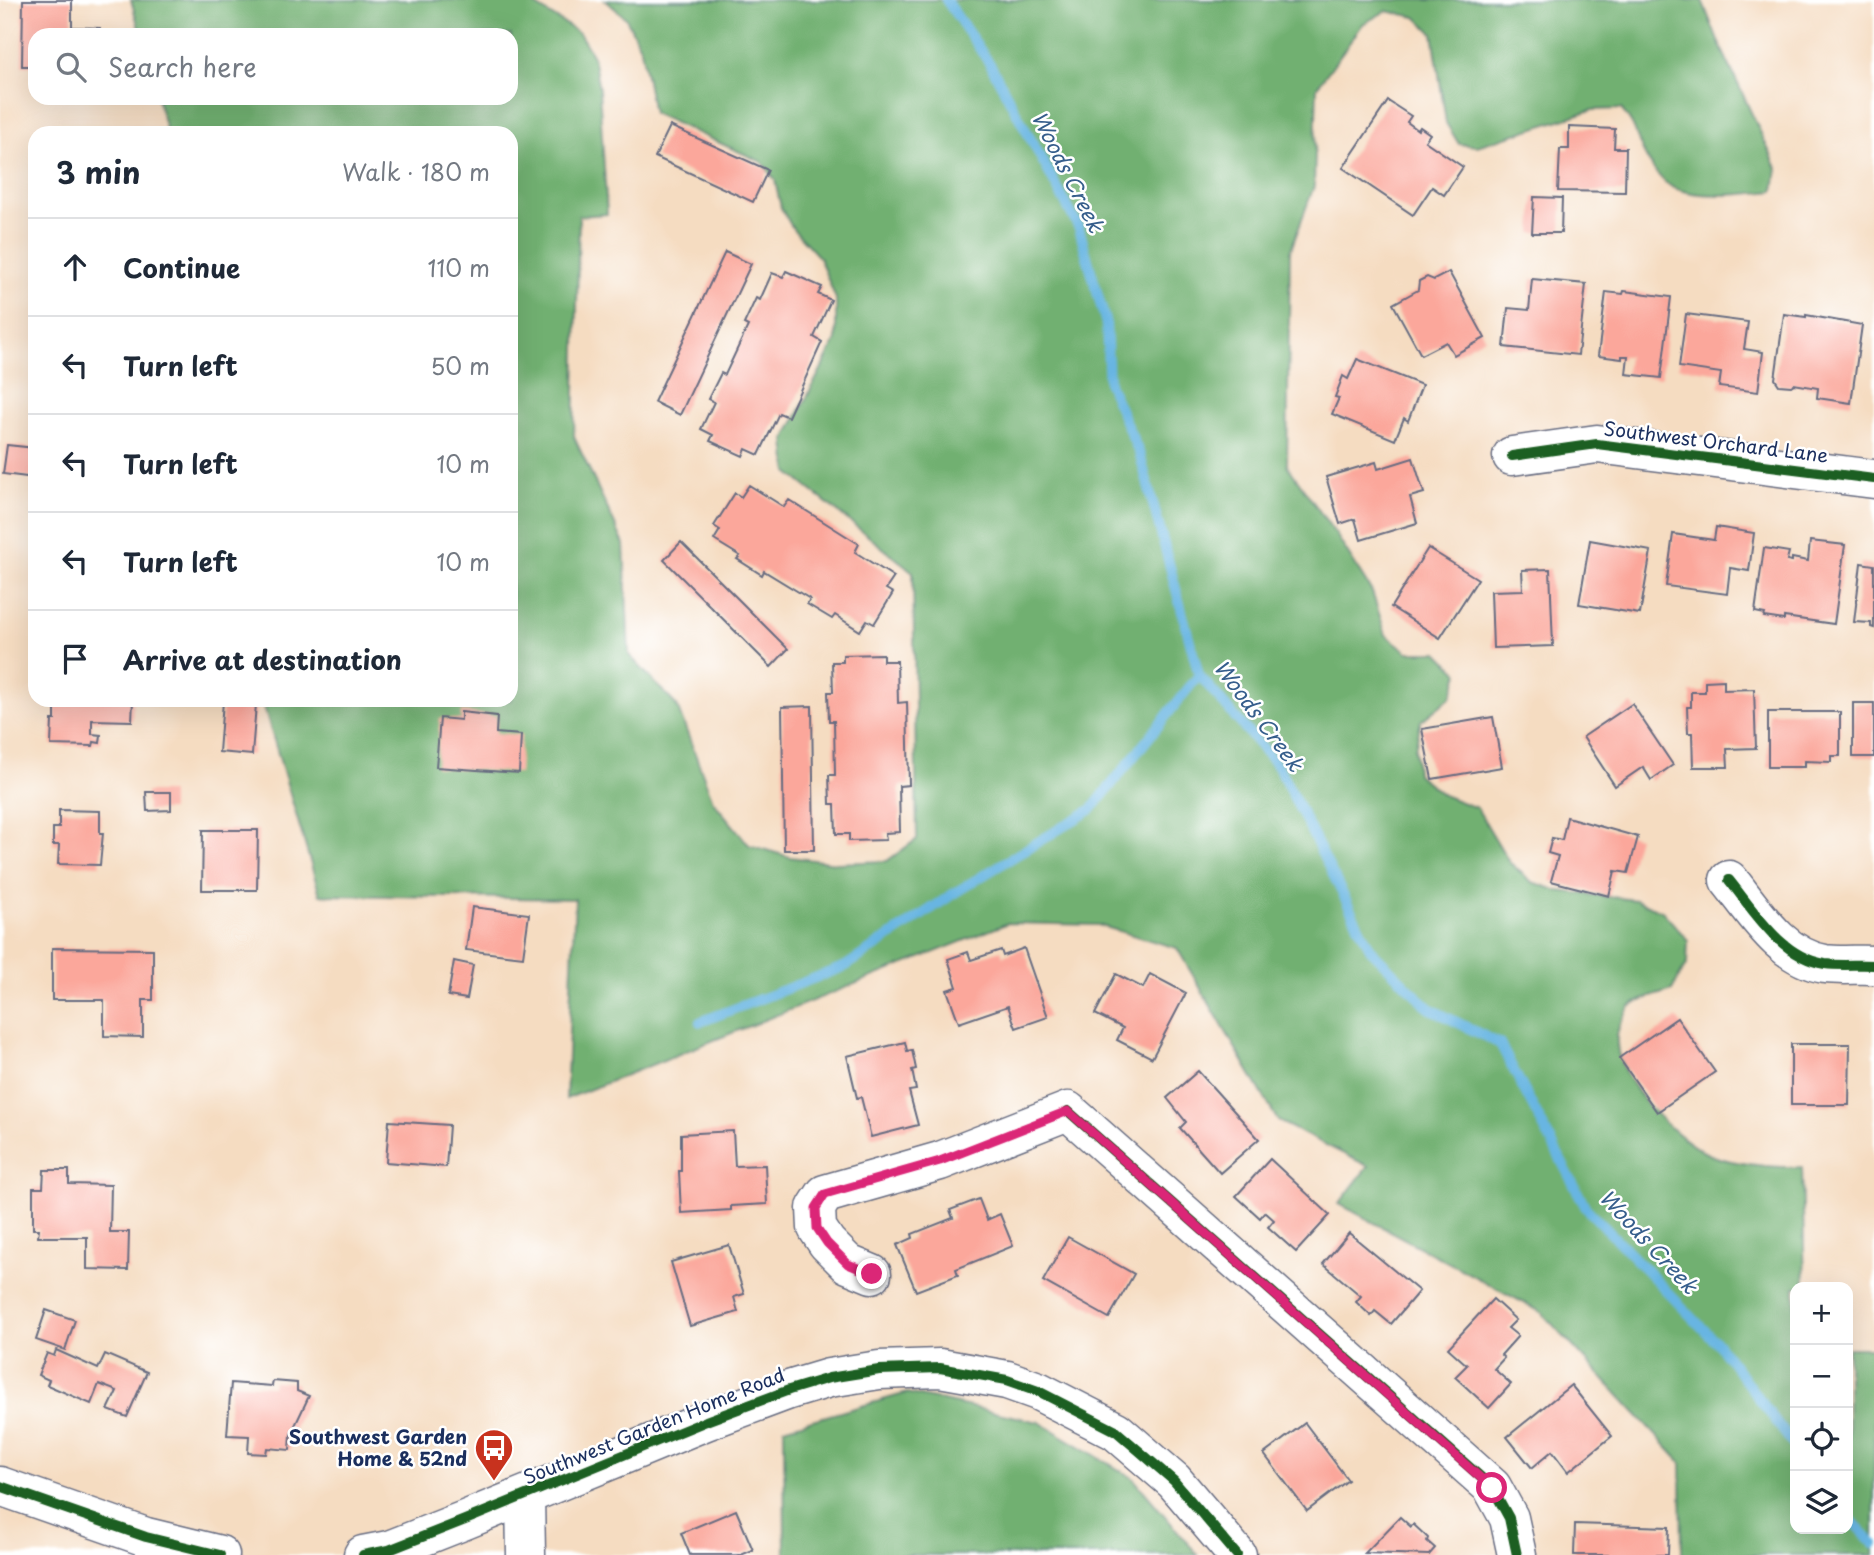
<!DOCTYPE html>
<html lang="en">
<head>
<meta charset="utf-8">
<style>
	body { margin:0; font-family:"Playpen Sans",sans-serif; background:#f2f2f3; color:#1f2937 }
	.controls { position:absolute; right:21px; bottom:21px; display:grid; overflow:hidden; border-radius:14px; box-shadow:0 7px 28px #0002 }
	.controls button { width:63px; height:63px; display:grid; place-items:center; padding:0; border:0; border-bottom:2px solid #e0e1e3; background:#fff; color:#1f2937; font:35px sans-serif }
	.stop { position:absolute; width:21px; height:21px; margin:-16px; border:5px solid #db2777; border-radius:50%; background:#fff }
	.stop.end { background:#db2777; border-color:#fff; box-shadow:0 2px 7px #0008 }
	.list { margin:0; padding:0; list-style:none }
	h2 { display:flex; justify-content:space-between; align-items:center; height:91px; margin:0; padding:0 28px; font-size:30px }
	h2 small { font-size:23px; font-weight:400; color:#747a83 }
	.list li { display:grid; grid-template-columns:46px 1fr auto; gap:21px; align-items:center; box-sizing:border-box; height:98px; padding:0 28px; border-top:2px solid #e0e1e3 }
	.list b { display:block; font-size:26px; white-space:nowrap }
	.list em { font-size:23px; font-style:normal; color:#747a83 }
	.icon { flex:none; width:38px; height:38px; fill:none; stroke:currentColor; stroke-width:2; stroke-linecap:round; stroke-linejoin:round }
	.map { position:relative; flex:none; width:1874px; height:1555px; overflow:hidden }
	.search { position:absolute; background:#fff; box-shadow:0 7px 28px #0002; left:28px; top:28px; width:490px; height:77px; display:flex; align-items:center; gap:18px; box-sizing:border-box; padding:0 24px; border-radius:21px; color:#747a83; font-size:26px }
	.panel { position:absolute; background:#fff; box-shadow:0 7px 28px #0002; left:28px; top:126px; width:490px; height:581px; border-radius:21px }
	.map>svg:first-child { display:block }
</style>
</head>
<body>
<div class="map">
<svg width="1874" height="1555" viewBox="0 0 1874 1555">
	<rect width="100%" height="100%" fill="#fff"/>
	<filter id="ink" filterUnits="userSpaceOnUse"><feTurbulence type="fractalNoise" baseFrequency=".0143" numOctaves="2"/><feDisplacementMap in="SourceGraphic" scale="14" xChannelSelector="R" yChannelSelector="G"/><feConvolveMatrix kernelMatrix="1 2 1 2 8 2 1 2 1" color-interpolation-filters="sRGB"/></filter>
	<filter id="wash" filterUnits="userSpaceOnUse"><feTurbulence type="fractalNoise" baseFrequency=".00686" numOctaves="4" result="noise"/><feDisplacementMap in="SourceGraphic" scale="28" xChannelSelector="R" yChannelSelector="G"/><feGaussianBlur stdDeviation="1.57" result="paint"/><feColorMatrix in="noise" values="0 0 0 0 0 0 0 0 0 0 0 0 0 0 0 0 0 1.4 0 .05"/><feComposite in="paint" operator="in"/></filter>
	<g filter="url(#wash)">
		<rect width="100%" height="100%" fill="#f5dcc1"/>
		<g fill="#71b071" stroke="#467068" stroke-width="2">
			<path d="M131,0H527L579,33L593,56L599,89L607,214L579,216L574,437L624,544L629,655L677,706L713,801L749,845L790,857L837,863L887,861L917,839L913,572L788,472L785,440L836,340V299L819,257L793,229L781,208L775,180L762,162L653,113L641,49L626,18L605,0H1702L1718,41L1777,168L1774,191C1747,194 1688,201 1666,183C1659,177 1650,165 1646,157C1635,138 1638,128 1621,109L1592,110L1477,146L1459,144L1446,123L1433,33L1416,17L1386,11L1363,24L1317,87L1314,186L1290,252L1287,465L1337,536L1372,592L1386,635L1408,652H1438L1459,673L1451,697L1421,721L1415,749L1417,774L1443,795L1477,808L1509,862L1532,882L1559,891L1636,900L1662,911L1688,940L1687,963L1672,990C1660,995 1642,998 1631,1006C1628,1008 1625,1015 1623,1019C1595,1063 1670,1135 1706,1153C1728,1164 1777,1168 1802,1167L1805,1287H1795V1529H1848V1348H1874V1555H1682L1681,1462L1541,1312L1339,1204L1368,1166L1278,1121L1177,948L1098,925L1008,923L566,1099L575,899L320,895L262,700H511V133H167L157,98H511V35H141Z"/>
			<path d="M907,1393L1039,1422L1133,1478L1198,1555H785L784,1428Z"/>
		</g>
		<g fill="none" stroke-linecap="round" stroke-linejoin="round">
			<g stroke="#68b5e2" stroke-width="10">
				<path d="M946,0L990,64L1079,228L1106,324L1109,384L1140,455L1199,675L1279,768L1371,950L1429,1008L1500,1044L1586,1208L1718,1344L1795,1447"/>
				<path d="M700,1022L846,966L956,892L1092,809L1199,675"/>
				<path d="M1848,1517L1874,1544"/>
			</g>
		</g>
		<g id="blocks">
			<g fill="#fba79b">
				<path d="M23,0H72V27L100,28V35H35V66H22Z"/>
				<path d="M1388,101L1411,116L1407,122L1418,130L1420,127L1430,134L1425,141L1463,167L1444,195L1432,187L1413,215L1343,168Z"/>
				<path d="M670,126L768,170L753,202L655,157Z"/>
				<path d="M1569,127L1615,129L1614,148H1626L1625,192L1558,191L1560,149H1569Z"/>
				<path d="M1534,197L1562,198L1561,233H1532Z"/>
				<path d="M725,252L751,264L680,415L654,402Z"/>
				<path d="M786,271L822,287L818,294L831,300L814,337L822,342L788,417L779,413L759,455L746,449L743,456L710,441L713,435L701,429L714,402L708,399L721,373L725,375L748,326L744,324L756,298L760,300L772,273L783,277Z"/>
				<path d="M1449,272L1485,338L1454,355L1446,342L1421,355L1393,304L1418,290L1419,281L1427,277L1434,280Z"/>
				<path d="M1532,279L1586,284L1578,355L1504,347L1508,308L1529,310Z"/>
				<path d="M1624,291L1671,297L1661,378L1626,374L1628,356H1622V359L1598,356L1606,292L1623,294Z"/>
				<path d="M1686,314L1748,322L1744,349L1763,352L1758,392L1719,387L1721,373L1679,367Z"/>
				<path d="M1784,314L1806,317V315L1862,325L1851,403L1817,398L1818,388L1794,384L1791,386L1779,385L1775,379Z"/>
				<path d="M1357,359L1422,385L1408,421L1404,418L1395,440L1332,414L1339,398L1335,397L1343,376L1348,379Z"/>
				<path d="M7,445L35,448V478L3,474Z"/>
				<path d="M1413,458L1424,493L1410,497L1417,523L1361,540L1355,519L1340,524L1326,477L1376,462L1378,469Z"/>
				<path d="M749,485L784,507L789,500L859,544L855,552L894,577L886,589L893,593L874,624L867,620L860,631L835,615L832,619L807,604L810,599L764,571L762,575L737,559L740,556L714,540L720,530L714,526L735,493L741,497Z"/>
				<path d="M1716,527L1754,533L1749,571L1730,568L1727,594L1666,586L1673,534L1714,540Z"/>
				<path d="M1590,540L1651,551L1640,614L1579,604Z"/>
				<path d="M1810,541L1845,545L1834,624L1784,617V620L1764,617L1765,614L1755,612L1764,548L1789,552L1787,560L1792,561V558L1808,561Z"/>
				<path d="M681,542L788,649L771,667L664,560Z"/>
				<path d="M1428,548L1478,579L1440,638L1391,607Z"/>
				<path d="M1861,563L1874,565V628L1871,627V623L1854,622Z"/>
				<path d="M1550,569L1553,646L1493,648L1491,591L1523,590L1522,570Z"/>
				<path d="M883,654V661H897L898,703L907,702L909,785L899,786L900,832L885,833L886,840L849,841V834H836L835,804H830L829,775H835L834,721H829L828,692H833L832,662H843V655Z"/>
				<path d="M1724,680V690L1754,689L1756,748L1727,749L1728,767H1693L1692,733H1688L1687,707H1691V692H1705V681Z"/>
				<path d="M49,700H133L132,721L92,720V734L101,735L100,743L94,742L93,746L51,745L52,720H55V707H49Z"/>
				<path d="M223,701L256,704L252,755L219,752Z"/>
				<rect x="1853" y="703" width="21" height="54"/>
				<path d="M1632,704L1673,765L1651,780L1643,767L1615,786L1583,737Z"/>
				<path d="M812,706L814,850H784L782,707Z"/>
				<path d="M461,712L497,716L496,733L521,735L519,773L436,767L440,718L461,720Z"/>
				<path d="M1768,712H1840V756H1831V762L1805,761V767H1768Z"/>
				<path d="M1493,717L1502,767L1432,779L1422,729Z"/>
				<path d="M146,792H171V810L147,811Z"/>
				<path d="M59,810L100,811V833H103L100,865L58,864L59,845H53V828H59Z"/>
				<path d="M1567,817L1638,837L1628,873L1615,871L1609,896L1551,881L1558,856L1548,853L1552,838L1562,840Z"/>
				<path d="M203,830H258L257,890H202Z"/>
				<path d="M472,907L529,914L523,957L466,950Z"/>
				<path d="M52,948L153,949V1000H143V1037L104,1036V1000H52Z"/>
				<path d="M1024,948L1048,1017L1016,1028L1008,1006L959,1023L947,990L957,987L948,959L968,952L971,960L1001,950L1003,956Z"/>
				<path d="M454,961L473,965L467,999L448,996Z"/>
				<path d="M1116,974L1143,988L1150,974L1186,993L1152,1058L1117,1040L1123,1028L1095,1014Z"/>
				<path d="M1677,1018L1715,1072L1657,1112L1619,1058Z"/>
				<path d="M905,1042L907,1051L912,1050L916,1069L912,1070L916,1090L909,1091L918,1125L871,1137L861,1097L857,1098L847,1056Z"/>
				<path d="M1791,1044H1850L1849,1105H1791Z"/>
				<path d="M1198,1071L1259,1139L1220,1173L1180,1128L1186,1122L1167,1098Z"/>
				<path d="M389,1121L449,1125L446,1167L386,1162Z"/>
				<path d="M733,1131L735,1166L765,1165L767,1204L731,1206V1210L681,1213L679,1171H681V1134Z"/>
				<path d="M1270,1159L1330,1215L1296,1252L1268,1227L1274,1220L1265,1212L1260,1218L1236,1196Z"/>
				<path d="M44,1170H69V1184L111,1185L110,1232H129L128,1270L87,1269V1237H38L39,1229H33V1188H43Z"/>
				<path d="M979,1199L987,1220L1000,1214L1013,1246L956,1269L958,1275L916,1291L897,1245L913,1238L912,1234L953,1218L950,1210Z"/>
				<path d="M1349,1233L1419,1291L1391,1324L1375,1311L1371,1316L1356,1302L1361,1296L1323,1264Z"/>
				<path d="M1068,1237L1134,1274L1109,1318L1043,1281Z"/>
				<path d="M729,1245L744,1294L734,1297L738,1312L690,1326L671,1262Z"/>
				<path d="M1493,1299L1516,1320L1508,1328L1518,1336L1501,1355L1504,1358L1494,1369L1511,1384L1489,1408L1455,1377L1467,1365L1448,1348Z"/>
				<path d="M46,1310L75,1320L65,1350L36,1340Z"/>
				<path d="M56,1350L98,1369L105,1354L147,1372L127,1417L108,1410L117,1391L99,1384L91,1404L47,1385L49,1380L38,1375L47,1353L54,1356Z"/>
				<path d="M273,1381L297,1383V1391L309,1396L291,1434L290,1450L267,1448L266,1454L248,1453L249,1436L227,1435L231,1383L272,1386Z"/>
				<path d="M1571,1385L1612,1436L1568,1472L1552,1451L1532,1468L1507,1437Z"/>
				<path d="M1305,1423L1348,1480L1307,1511L1264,1454Z"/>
				<path d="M736,1510L753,1550L741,1555H690L681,1533Z"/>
				<path d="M1400,1517L1411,1527L1413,1524L1428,1538L1427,1541L1435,1548L1429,1555L1365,1553Z"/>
				<path d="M1575,1524L1669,1527L1668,1555H1574Z"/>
			</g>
		</g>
	</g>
	<g filter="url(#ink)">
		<use href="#blocks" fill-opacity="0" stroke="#676c81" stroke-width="2"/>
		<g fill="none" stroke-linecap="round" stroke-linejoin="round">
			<g stroke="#676c81" stroke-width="41">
				<g id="minor">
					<path d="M1512,456L1597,444L1874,479"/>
					<path d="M1729,880C1755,912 1781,957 1825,964C1841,966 1858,964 1874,965"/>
					<path d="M872,1274L848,1264L827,1243L817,1228L816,1208L825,1194L940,1161L1068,1111L1492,1487L1509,1518L1517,1555"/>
					<path d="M0,1486L146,1537L220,1555"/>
					<path d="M525,1496L526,1555"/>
					<path d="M363,1555L389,1550L465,1520L706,1421L789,1390L829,1378L879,1370L940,1368L1007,1380L1038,1391L1116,1431L1174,1481L1237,1555"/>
				</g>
			</g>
			<use href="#minor" stroke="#fff" stroke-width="38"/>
			<g stroke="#fff" stroke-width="15">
				<g id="cycleway">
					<path d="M1512,456L1597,444L1874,479"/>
					<path d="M1729,880C1755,912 1781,957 1825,964C1841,966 1858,964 1874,965"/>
					<path d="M1068,1111L1492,1487L1509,1518L1517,1555"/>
					<path d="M0,1486L146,1537L220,1555"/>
					<path d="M363,1555L389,1550L465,1520L706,1421L789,1390L829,1378L879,1370L940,1368L1007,1380L1038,1391L1116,1431L1174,1481L1237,1555"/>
				</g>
			</g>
			<use href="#cycleway" stroke="#1b5e20" stroke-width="10"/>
		</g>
	</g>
	<g fill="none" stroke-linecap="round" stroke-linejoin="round" filter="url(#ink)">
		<path stroke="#db2777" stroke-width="9" d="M872,1274L848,1264L827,1243L817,1228L816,1208L825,1194L940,1161L1068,1111L1492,1488"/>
	</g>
	<defs>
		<g id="bus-pin" transform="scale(2.0125)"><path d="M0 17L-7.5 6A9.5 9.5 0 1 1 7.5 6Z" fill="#c8321e" stroke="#fff"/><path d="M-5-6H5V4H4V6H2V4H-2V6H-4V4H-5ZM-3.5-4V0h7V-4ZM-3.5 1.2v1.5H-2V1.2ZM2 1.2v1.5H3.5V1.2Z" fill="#fff"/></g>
	</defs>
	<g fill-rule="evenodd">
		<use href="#bus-pin" x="494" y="1448"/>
	</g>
	<g text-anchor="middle" stroke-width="5" stroke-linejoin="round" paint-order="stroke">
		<g font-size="19" fill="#1b2f5e" stroke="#fff">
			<text transform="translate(1716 442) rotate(7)" y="7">Southwest Orchard Lane</text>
			<text transform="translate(654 1426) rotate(-22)" y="7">Southwest Garden Home Road</text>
		</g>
		<g font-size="19" font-weight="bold" fill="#1b2f5e" stroke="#fff" text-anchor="end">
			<text x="467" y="1444">Southwest Garden<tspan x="467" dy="22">Home &amp; 52nd</tspan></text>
		</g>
		<g font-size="21" font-style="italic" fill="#365e8c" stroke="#fff">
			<text transform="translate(1067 172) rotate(63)" y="7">Woods Creek</text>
			<text transform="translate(1258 716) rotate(53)" y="7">Woods Creek</text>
			<text transform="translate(1648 1242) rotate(47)" y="7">Woods Creek</text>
		</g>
	</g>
</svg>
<div class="controls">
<button>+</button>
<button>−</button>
<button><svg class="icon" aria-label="locate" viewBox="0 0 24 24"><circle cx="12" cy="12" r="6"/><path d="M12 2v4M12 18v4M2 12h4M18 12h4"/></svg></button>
<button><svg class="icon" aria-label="layers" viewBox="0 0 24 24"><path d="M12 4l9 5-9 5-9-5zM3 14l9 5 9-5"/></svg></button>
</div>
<div class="stop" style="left:1492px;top:1488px"></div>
<div class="stop end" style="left:872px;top:1274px"></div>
<div class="search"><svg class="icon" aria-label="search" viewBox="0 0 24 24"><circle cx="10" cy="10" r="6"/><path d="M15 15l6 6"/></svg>Search here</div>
<section class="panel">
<h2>3 min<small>Walk · 180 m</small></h2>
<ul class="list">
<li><svg class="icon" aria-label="ahead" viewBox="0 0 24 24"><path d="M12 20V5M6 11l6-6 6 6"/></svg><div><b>Continue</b></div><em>110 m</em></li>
<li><svg class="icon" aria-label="left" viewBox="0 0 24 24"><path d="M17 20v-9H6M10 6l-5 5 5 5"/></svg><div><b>Turn left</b></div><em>50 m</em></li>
<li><svg class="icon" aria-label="left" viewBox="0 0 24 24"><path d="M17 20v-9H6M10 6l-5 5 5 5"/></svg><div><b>Turn left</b></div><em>10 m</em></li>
<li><svg class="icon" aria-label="left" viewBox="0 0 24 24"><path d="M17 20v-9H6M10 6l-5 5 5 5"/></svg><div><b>Turn left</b></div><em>10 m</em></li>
<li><svg class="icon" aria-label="arrive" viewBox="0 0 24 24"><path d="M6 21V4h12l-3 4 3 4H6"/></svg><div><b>Arrive at destination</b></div></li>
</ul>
</section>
</div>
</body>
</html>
